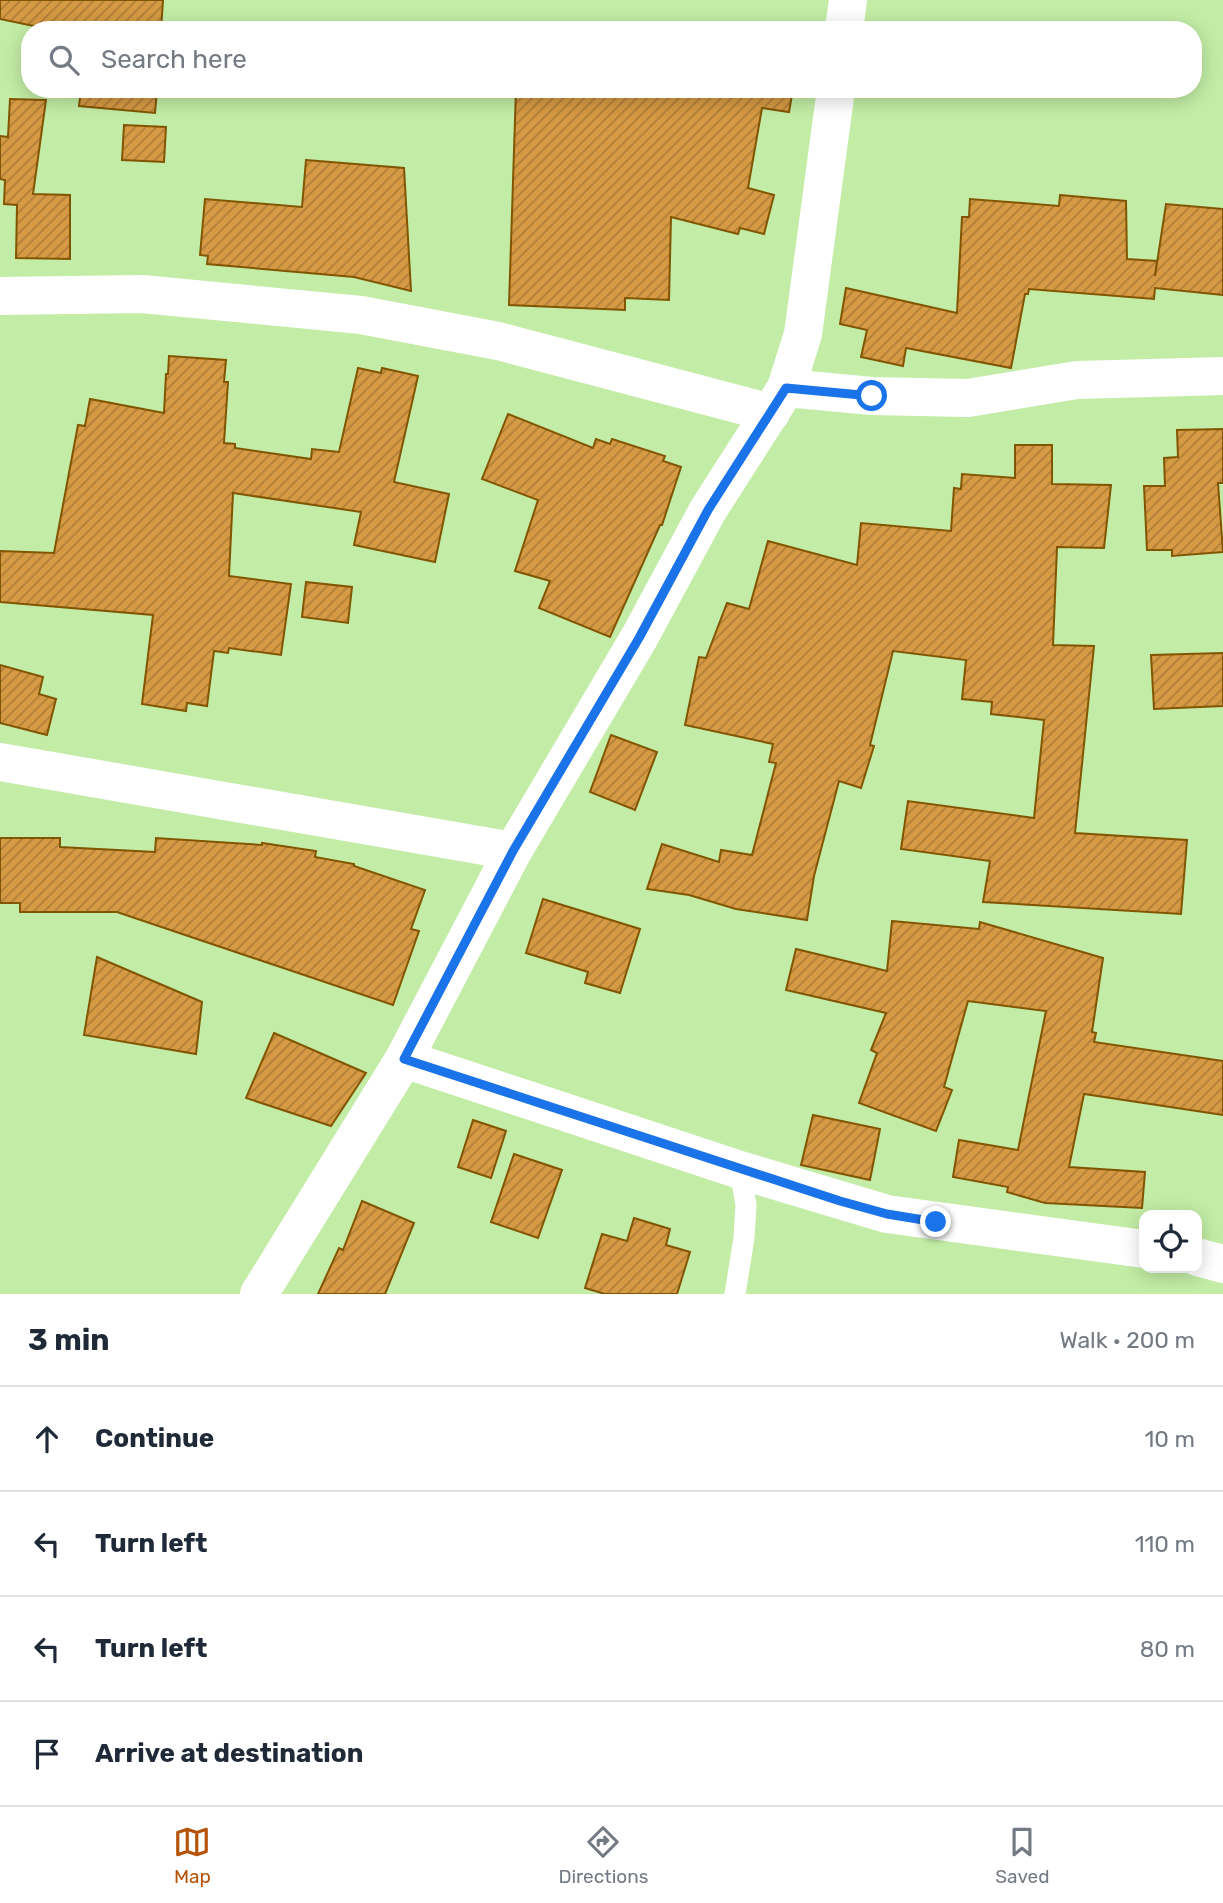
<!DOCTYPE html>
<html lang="en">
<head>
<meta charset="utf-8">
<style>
	body { margin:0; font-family:Rubik,sans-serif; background:#f6f6f7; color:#1f2937 }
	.controls { position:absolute; right:21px; bottom:21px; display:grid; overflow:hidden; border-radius:14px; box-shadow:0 4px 18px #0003 }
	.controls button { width:63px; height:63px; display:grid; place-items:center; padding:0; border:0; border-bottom:2px solid #e0e1e3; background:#fff; color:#1f2937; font:35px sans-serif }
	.stop { position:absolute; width:21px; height:21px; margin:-16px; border:5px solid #1a73e8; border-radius:50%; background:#fff }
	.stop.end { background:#1a73e8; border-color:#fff; box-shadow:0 2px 7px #0008 }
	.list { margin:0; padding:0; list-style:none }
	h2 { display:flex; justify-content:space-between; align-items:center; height:91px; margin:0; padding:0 28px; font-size:30px }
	h2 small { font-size:23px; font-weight:400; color:#747a83 }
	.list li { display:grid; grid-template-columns:46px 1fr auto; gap:21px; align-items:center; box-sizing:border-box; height:105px; padding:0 28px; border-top:2px solid #e0e1e3 }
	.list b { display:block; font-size:26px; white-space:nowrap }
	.list em { font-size:23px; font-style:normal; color:#747a83 }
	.icon { flex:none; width:38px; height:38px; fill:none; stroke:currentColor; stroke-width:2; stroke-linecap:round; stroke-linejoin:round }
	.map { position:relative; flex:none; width:1223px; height:1294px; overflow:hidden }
	.search { position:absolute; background:#fff; box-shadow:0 4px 18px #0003; left:21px; right:21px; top:21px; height:77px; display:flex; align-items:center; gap:18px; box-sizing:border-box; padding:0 24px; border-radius:28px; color:#747a83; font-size:26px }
	.sheet { height:511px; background:#fff }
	nav { display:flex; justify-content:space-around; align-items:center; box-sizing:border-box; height:98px; border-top:2px solid #e0e1e3; background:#fff; font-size:19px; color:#747a83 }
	nav a { display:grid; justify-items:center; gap:4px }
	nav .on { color:#b45309 }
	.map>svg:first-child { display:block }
</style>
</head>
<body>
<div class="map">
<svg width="1223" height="1294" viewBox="0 0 1223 1294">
	<defs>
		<pattern id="building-hatch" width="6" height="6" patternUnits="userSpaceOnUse" patternTransform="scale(1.75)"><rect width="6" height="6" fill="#d79a44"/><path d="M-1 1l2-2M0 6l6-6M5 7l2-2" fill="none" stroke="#ae7e38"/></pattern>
	</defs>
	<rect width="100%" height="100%" fill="#c3eda6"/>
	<g fill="url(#building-hatch)" stroke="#825502" stroke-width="2">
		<path d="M0,0H163L161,30H53L0,19Z"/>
		<path d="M81,89H157L155,113L79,106Z"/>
		<path d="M516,89H793L789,112L762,108L748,188L774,195L764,234L740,228L738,234L671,217L669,300L625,298V310L509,305Z"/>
		<path d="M10,99L46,100L33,194L70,195V259L16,258L17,205L4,204L5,180L0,179V136L8,137Z"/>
		<path d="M124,125L166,127L164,162L122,160Z"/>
		<path d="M306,160L404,168L411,291L354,277L207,264L208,256L200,255L205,199L302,207Z"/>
		<path d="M1060,195L1126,201L1127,259L1157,261L1155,276L1166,204L1223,209V295L1155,288L1154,299L1029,289L1028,294H1025L1011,368L906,348L903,366L861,357L867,330L840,324L846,288L957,313L962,217H969L970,199L1059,206Z"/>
		<path d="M169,356L226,360L224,382H228L224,443L235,444V448L311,459L312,449L339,452L358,368L381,373L382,368L418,376L394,482L449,494L435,562L354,545L361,512L233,493L229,576L291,584L281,655L229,648L228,653L214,651L207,706L187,703L186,711L142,704L153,615L0,602V551L54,553L78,425L85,426L90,399L164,413L166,374H168Z"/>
		<path d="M508,414L593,448L596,439L610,444L612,439L665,456L663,461L681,467L662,525H660L610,637L539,608L550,581L515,571L538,500L482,479Z"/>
		<path d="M1223,429V483H1218L1223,552L1172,556V550H1147L1144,486H1165L1164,458L1178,457L1177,430Z"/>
		<path d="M1015,445H1052V484L1111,485L1104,548L1057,547L1053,645L1094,646L1075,833L1187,840L1181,914L983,902L990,861L901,849L908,801L1034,818L1044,720L991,714L992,702L962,699L966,660L893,651L870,745L874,746L861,788L839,781L814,876L807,920L736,909L689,895L647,889L662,844L719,862L721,850L752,855L776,763L769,762L773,744L685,725L699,657L706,658L727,603L749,609L768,541L857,565L861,523L951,531L954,488L961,489L962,474L1015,478Z"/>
		<path d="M306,582L352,587L348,623L302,617Z"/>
		<path d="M1223,653V706L1154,709L1151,655Z"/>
		<path d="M0,665L43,677L39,694L56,699L47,735L0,723Z"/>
		<path d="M611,735L657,752L635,810L590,792Z"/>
		<path d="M0,838H60V847L155,852L156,838L262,845V843L316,851L315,857L354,864V866L425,890L411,929L419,931L393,1005L117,912H20V903H0Z"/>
		<path d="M543,899L640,929L620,993L585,983L588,972L526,953Z"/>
		<path d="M892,921L979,929L980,922L1103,958L1092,1032L1096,1033L1094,1042L1223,1061V1115L1084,1094L1069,1167L1145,1172L1142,1208L1045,1203L1007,1192L1008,1187L953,1177L959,1140L1018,1150L1046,1011L968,1001L944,1087L952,1090L936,1131L859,1103L877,1053L871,1050L886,1013L786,990L796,949L887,971Z"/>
		<path d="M97,957L202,1002L196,1054L84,1035Z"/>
		<path d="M274,1033L366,1073L331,1126L246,1098Z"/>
		<path d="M813,1115L880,1129L870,1180L801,1165Z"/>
		<path d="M473,1120L506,1131L491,1178L458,1167Z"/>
		<path d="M514,1154L562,1170L538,1238L491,1222Z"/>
		<path d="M362,1201L414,1223L385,1294H318L339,1248L343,1250Z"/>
		<path d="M634,1218L670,1229L666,1245L690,1252L677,1294H605L585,1288L602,1234L627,1241Z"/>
	</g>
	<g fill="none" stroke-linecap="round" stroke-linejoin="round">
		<path stroke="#fff" stroke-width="21" d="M735,1294L744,1238L746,1205L740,1170"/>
		<g stroke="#fff" stroke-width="38">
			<path d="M844,30L848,0"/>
			<path d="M0,296L142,294L361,315L498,341L771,413"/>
			<path d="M786,388L872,396L968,398L1077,380L1223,376"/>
			<path d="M0,762L513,851"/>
			<path d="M404,1059L740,1170L887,1214L1144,1249"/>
			<path d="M1197,1257L1223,1264"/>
			<path d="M259,1294L404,1059L513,851L639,638L708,510L786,388L803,334L836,89"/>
		</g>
	</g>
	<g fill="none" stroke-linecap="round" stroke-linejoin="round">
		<path stroke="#1a73e8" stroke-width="9" d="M872,396L786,388L708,510L639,638L513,851L404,1059L840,1201L887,1214L936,1222"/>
	</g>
</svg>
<div class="controls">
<button><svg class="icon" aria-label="locate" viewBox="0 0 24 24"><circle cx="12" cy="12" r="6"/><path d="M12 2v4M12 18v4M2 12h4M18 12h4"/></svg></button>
</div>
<div class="stop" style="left:872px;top:396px"></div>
<div class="stop end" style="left:936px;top:1222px"></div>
<div class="search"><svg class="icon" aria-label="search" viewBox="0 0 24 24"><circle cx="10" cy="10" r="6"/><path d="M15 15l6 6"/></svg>Search here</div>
</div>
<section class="sheet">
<h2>3 min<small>Walk · 200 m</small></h2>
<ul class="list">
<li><svg class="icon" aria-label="ahead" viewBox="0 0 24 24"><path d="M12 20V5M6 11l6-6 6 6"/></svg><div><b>Continue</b></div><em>10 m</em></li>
<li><svg class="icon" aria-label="left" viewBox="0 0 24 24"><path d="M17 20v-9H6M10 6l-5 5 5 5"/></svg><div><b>Turn left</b></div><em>110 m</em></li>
<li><svg class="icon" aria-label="left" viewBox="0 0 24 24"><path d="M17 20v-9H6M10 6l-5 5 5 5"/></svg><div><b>Turn left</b></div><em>80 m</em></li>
<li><svg class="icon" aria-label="arrive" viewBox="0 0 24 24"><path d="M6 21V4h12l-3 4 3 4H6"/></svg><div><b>Arrive at destination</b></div></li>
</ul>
</section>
<nav>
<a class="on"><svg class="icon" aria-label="map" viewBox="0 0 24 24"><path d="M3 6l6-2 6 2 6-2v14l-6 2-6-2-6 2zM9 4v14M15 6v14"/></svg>Map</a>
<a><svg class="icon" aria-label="directions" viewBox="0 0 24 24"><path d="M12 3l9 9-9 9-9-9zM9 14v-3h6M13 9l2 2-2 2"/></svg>Directions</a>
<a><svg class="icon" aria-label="saved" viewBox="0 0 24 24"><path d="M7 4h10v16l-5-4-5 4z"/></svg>Saved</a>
</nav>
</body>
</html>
